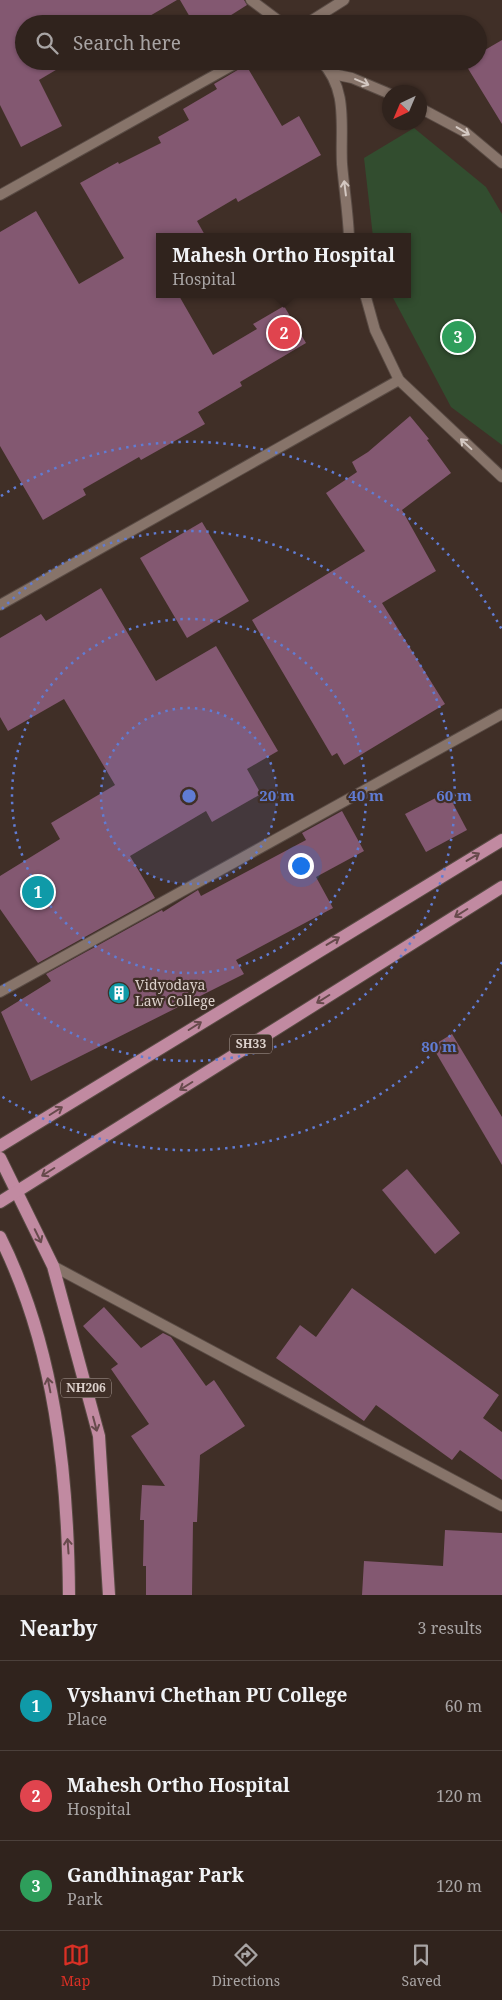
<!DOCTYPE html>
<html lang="en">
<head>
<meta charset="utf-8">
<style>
	body { margin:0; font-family:"Noto Serif",serif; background:#382b26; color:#f1f3f6 }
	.compass { position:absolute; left:382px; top:85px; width:45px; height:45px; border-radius:50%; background:#30231d; box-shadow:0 1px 4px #0004; rotate:224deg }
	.you { position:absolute; left:300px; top:865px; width:18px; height:18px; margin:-12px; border:4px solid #fff; border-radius:50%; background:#1a73e8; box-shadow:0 0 0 8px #1a73e833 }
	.badge { display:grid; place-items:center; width:32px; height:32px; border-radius:50%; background:#d93025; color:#fff; font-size:16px; font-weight:700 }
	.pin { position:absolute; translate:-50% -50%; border:2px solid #fff; box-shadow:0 1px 5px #0006 }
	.popup { position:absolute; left:156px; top:233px; width:255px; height:65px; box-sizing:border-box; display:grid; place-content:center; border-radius:0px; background:#30231d; filter:drop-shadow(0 1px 4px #0005); font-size:16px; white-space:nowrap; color:#a8a4a4 }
	.popup b { font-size:19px; color:#f1f3f6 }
	.popup::after { content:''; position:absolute; left:50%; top:100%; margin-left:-10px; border:10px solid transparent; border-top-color:#30231d }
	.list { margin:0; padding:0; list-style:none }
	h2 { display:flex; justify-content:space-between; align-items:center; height:65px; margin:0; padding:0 20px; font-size:21px }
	h2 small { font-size:16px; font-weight:400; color:#a8a4a4 }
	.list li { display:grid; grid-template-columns:32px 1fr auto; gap:15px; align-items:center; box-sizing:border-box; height:90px; padding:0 20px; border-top:1px solid #4b403b }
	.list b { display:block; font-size:19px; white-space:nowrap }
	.list p { margin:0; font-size:16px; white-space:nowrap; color:#a8a4a4 }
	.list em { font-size:16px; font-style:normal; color:#a8a4a4 }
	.icon { flex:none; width:28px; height:28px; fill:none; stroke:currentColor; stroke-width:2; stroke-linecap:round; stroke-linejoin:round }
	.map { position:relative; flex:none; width:502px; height:1595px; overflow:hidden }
	.search { position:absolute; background:#30231d; box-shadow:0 1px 4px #0004; left:15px; right:15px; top:15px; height:55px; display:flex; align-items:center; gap:12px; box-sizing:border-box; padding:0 18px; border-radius:28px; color:#a8a4a4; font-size:19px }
	.sheet { height:335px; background:#30231d }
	nav { display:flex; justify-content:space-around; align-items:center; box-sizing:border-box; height:70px; border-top:1px solid #4b403b; background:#30231d; font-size:14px; color:#a8a4a4 }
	nav a { display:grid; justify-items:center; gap:2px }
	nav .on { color:#d93025 }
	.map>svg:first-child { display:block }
</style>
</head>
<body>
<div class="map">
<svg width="502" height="1595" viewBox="0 0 502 1595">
	<rect width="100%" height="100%" fill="#402f27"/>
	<path fill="#324d2f" d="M414,128L486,187L502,214V445L451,407L391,294H408V237H373L364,158Z"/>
	<g fill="#835871">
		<path d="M0,0H177L136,24H24V61H71L39,80L62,126L21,147L0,105Z"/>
		<path d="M180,0H244L247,5L217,24H194Z"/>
		<path d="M502,40V124L464,62L478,61V54Z"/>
		<path d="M246,65L282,126L299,116L321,155L238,202L236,198L197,221L206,237H160V294H178L213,355L257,329L253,324L284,306L306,343L240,382L242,386L198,412L205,424L141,460L139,457L83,489L86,495L43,520L0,446V232L36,211L79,284L124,258L80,183L118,162L119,164L161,143L158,137L189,120L183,109L217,89L214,84Z"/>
		<path d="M410,416L429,439L427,440L451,473L402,510L436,571L382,603L445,704L344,765L337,753L332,756L252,620L365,551L326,493L357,472L352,462L368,452Z"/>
		<path d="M202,522L249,601L187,638L140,558Z"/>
		<path d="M101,588L156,681L216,646L278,751L247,769L261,794L212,822L206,811L130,856L155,898L38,963L0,909V876L60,839L51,823L115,785L64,699L8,731L0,717V638L41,614L46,621Z"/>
		<path d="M447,792L467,830L426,852L405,814Z"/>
		<path d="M342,811L364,851L316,877L333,908L236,960L244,974L31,1081L1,1012L51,981L46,974L162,910L163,912L198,890L201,896L306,840L302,833Z"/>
		<path d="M452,1034L502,1117V1165L432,1046Z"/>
		<path d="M407,1169L460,1233L435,1254L382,1190Z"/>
		<path d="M352,1288L499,1395L483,1418L502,1432V1480L460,1450L452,1460L376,1405L364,1421L276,1358L300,1325L316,1337Z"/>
		<path d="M104,1307L141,1348L163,1333L171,1337L206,1386L214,1380L245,1426L200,1455L197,1522H193L192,1595H146V1566H143L144,1520H140L142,1485L165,1486L131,1436L149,1424L111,1369L118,1364L83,1326Z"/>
		<path d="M445,1530L502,1533V1595H362L364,1561L443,1566Z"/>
	</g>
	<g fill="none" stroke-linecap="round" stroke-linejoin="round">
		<g stroke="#594b44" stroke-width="12">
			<g id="street">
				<path d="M251,0L283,24"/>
				<path d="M306,24L344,0"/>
				<path d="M321,61C349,90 340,127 342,164C344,188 348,212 349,237"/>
				<path d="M333,74L352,78L390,94"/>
				<path d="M420,108L465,132L502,163"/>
				<path d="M0,195L240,61"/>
				<path d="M365,294L375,330L399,380L502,477"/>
				<path d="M0,605L399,380"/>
				<path d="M0,992L502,714"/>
				<path d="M53,1266L502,1506"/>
			</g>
		</g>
		<g stroke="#594b44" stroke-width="14">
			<g id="primary">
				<path d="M0,1146L502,840"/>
				<path d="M0,1158L53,1266L99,1436L109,1595"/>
				<path d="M0,1202L502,887"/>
				<path d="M0,1237C55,1347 68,1474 69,1595"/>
			</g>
		</g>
		<use href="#street" stroke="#87746a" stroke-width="10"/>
		<use href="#primary" stroke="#c18aa1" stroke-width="12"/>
	</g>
	<defs><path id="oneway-shaft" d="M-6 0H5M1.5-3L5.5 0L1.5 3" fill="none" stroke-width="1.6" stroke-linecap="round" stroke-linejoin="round" transform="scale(1.25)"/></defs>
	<g stroke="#d4c8c2">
		<use href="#oneway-shaft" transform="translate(362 82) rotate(23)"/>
		<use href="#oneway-shaft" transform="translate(463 131) rotate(31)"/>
		<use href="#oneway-shaft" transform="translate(345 188) rotate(-97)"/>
		<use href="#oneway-shaft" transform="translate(466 444) rotate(-137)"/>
	</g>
	<g stroke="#674a4c">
		<use href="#oneway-shaft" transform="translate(473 857) rotate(-31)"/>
		<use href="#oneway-shaft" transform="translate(461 913) rotate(148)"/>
		<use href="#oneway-shaft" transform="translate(333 941) rotate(-31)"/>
		<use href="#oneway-shaft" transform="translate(323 999) rotate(148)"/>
		<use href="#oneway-shaft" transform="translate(195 1026) rotate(-32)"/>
		<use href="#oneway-shaft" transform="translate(186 1086) rotate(148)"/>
		<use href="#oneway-shaft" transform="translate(56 1111) rotate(-32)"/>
		<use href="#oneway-shaft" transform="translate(48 1172) rotate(148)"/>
		<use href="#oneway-shaft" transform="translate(38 1236) rotate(64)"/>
		<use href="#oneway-shaft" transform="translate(49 1385) rotate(-101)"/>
		<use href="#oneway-shaft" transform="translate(95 1424) rotate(75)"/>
		<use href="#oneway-shaft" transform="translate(68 1546) rotate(-94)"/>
	</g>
	<circle cx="189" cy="796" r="88" fill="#607cd4" fill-opacity=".12"/>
	<g fill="none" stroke="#607cd4" stroke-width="2.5" stroke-dasharray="2.5 5">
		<circle cx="189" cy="796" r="88"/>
		<circle cx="189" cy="796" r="177"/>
		<path d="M2 609A265 265 0 1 1 2 983"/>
		<path d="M502 962A354 354 0 0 1 1 1096M1 496A354 354 0 0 1 502 630"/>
	</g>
	<defs>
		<g id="building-disc" transform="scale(1.125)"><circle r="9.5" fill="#0f9aa8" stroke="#402f27"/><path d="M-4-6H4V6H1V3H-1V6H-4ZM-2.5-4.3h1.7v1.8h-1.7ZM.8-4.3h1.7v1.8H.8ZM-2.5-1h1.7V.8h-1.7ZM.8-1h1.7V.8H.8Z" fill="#fff"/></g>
	</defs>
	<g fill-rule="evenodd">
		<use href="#building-disc" x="119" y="993"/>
	</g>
	<g text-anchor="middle" stroke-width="4.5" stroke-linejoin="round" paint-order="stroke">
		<g fill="#402f27" stroke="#ada09a" stroke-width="1">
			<rect x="230" y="1034.5" width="42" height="19" rx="4"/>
			<rect x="61" y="1378.5" width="50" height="19" rx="4"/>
		</g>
		<g font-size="12" font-weight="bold" fill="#dcd1cc">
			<text x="251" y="1048">SH33</text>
			<text x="86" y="1392">NH206</text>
		</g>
		<g font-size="14" fill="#dcd1cc" stroke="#402f27" text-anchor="start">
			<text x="135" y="990">Vidyodaya<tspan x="135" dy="16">Law College</tspan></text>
		</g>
	</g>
	<circle cx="189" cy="796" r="8" fill="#607cd4" stroke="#402f27" stroke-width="2.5"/>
	<g font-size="15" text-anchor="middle" font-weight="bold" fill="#607cd4" stroke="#402f27" stroke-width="4.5" stroke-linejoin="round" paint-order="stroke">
		<text x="277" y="801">20 m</text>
		<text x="366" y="801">40 m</text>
		<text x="454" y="801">60 m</text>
		<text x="439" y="1052">80 m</text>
	</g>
</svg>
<svg class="compass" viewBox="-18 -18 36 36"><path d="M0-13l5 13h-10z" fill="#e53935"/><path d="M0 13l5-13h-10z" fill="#a8a4a4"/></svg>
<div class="you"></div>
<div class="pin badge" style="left:38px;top:892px;background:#0f9aa8">1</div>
<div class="pin badge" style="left:284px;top:333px;background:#e0444e">2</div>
<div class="popup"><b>Mahesh Ortho Hospital</b>Hospital</div>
<div class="pin badge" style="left:458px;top:337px;background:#2e9e5b">3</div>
<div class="search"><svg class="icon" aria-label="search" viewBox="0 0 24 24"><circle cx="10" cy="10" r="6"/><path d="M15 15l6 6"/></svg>Search here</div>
</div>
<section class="sheet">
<h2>Nearby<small>3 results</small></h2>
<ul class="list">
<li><span class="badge" style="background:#0f9aa8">1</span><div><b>Vyshanvi Chethan PU College</b><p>Place</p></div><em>60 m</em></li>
<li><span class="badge" style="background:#e0444e">2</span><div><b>Mahesh Ortho Hospital</b><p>Hospital</p></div><em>120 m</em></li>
<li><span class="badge" style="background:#2e9e5b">3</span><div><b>Gandhinagar Park</b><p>Park</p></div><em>120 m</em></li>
</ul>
</section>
<nav>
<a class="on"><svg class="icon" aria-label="map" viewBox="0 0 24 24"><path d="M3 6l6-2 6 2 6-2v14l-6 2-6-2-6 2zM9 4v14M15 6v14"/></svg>Map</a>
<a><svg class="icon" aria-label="directions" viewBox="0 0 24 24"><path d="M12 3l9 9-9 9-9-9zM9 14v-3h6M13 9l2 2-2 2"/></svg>Directions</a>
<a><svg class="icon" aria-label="saved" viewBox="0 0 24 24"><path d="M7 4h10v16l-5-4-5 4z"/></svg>Saved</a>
</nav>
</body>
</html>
